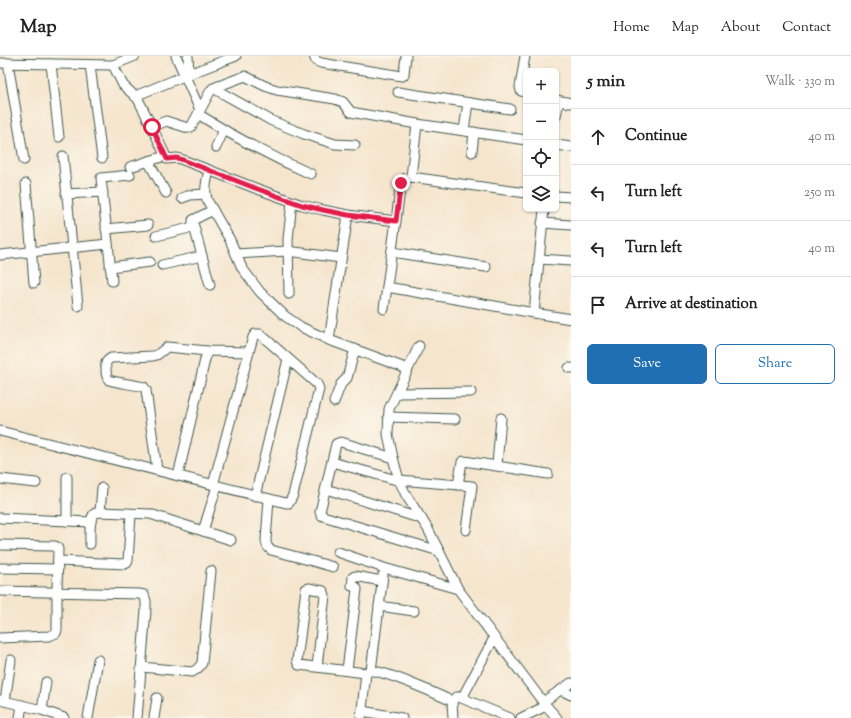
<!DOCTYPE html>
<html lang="en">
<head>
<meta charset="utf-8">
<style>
	body { margin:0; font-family:"Sorts Mill Goudy",serif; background:#f2f2f2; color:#222 }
	.controls { position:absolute; right:12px; top:12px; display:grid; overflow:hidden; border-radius:6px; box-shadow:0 1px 3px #0004 }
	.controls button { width:36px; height:36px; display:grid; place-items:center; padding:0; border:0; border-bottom:1px solid #e0e0e0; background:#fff; color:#222; font:20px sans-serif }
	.stop { position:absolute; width:12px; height:12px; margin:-9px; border:3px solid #e11d48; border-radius:50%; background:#fff }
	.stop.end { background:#e11d48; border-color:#fff; box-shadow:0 1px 4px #0008 }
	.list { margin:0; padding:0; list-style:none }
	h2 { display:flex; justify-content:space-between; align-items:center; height:52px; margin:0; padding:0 16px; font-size:17px }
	h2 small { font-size:13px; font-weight:400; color:#767676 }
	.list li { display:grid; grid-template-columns:26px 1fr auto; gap:12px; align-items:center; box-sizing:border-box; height:56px; padding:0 16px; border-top:1px solid #e0e0e0 }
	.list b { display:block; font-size:15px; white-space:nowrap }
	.list em { font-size:13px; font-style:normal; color:#767676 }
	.actions { display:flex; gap:8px; padding:12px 16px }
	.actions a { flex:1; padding:9px 0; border:1px solid #1f6fb2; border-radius:6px; text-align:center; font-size:14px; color:#1f6fb2 }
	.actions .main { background:#1f6fb2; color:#fff }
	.icon { flex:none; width:22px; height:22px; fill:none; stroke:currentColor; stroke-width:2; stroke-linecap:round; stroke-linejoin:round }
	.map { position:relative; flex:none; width:571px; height:662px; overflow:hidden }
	header { display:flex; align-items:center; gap:24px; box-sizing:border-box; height:56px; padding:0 20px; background:#fff; border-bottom:1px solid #e0e0e0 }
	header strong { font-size:19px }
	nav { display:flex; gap:22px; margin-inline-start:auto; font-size:14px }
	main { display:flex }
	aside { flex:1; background:#fff }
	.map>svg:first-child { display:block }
</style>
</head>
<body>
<header>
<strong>Map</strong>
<nav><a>Home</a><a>Map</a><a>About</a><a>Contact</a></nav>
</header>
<main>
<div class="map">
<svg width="571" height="662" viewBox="0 0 571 662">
	<rect width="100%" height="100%" fill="#fbf7ec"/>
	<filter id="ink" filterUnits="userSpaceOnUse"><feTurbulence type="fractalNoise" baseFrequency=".025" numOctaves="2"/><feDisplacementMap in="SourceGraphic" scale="8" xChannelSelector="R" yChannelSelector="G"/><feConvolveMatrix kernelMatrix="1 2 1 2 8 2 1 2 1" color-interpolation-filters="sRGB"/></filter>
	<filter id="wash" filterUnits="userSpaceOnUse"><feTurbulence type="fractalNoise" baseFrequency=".012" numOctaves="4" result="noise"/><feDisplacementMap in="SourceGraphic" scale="16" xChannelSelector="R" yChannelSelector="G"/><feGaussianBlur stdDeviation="0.9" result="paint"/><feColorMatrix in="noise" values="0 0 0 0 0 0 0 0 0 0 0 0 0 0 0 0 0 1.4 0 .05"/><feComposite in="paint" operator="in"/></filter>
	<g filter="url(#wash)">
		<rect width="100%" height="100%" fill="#f5e5cd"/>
	</g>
	<g filter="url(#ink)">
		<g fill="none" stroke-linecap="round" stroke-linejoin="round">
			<g stroke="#3f564b" stroke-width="11">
				<g id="minor">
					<path d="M176,0L200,54"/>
					<path d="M188,0L189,18"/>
					<path d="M314,0L316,5L321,7L402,20L404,19V17L406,0"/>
					<path d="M525,0L520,31L521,35L526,36"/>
					<path d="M0,7L113,9L135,0"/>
					<path d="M8,7L24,104"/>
					<path d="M51,8L59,81"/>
					<path d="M90,9L102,102"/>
					<path d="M113,9L123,29L138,43L152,71L167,103L177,102L183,104L255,132L302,149L323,154L348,159L396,165"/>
					<path d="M213,32L272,65L304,78L335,88L355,89"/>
					<path d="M398,36L510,53"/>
					<path d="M135,40L189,18L236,0"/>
					<path d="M556,44L571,47"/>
					<path d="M198,58C234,81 272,101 311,118"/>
					<path d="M556,60L559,45"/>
					<path d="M152,71L166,65L188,72L191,71L211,34L216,31L245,20L265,30L277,34L335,43L343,46L351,56L356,57L417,68L526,84"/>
					<path d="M464,74L468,47"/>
					<path d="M556,89L571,91"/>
					<path d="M216,91L224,74"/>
					<path d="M472,96L474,76"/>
					<path d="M63,100L78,250"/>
					<path d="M148,105L166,137"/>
					<path d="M130,111L165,100"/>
					<path d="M209,114C207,124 204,133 207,144L230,184L242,212L260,236L285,260L301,271L329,284L408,313"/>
					<path d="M411,121L417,68"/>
					<path d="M26,128L34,227"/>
					<path d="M66,138L103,136"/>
					<path d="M556,140L571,141"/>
					<path d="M182,142L190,139L206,138"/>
					<path d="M542,167L571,169"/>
					<path d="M106,173L148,169"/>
					<path d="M156,180L194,171"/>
					<path d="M392,196L486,211"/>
					<path d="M236,198L287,195L341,202"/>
					<path d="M0,199L108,188"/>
					<path d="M539,203L571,205"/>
					<path d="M162,209L202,200"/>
					<path d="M110,211L150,206"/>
					<path d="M112,225L101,122L130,119"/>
					<path d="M210,229L193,167V164L213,154"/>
					<path d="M387,231L534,257L571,263"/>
					<path d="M289,238L288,183L292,146"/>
					<path d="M384,253L401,127L404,123L411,121L526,137"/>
					<path d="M534,257L544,153"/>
					<path d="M329,284L348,159"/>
					<path d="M419,290L389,353L388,378L393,402L399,424L406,439L428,473L458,533L543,646L557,662"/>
					<path d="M569,312H571"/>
					<path d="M397,337L471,336"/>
					<path d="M334,346L341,328L347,322L355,293"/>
					<path d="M388,361L455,363"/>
					<path d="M0,375L286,447H289L293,439L319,333L317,328L260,278H255L253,281L213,429"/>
					<path d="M393,402L341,386L338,387L336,388L320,456L321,459L323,460L439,495"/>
					<path d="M332,406L400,425"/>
					<path d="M497,409L501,362"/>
					<path d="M157,414L146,334L144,331C137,329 113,326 109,324C106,321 106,317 106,312C105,307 106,305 111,302L153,300L157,299L167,291L207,295L249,296"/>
					<path d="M178,420L207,295"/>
					<path d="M67,421V465"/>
					<path d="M0,423L36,427"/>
					<path d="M399,424L472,430L466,474"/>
					<path d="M458,429L462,406L464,405L548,418"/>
					<path d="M326,433L422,463"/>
					<path d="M255,440L288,303"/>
					<path d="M269,443L266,484C266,489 267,491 271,494L305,503L333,511"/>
					<path d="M100,456L102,432"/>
					<path d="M0,462L91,466"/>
					<path d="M203,475L217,430"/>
					<path d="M90,488C90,481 89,463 94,458C96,456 97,457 100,456L150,458L231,484"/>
					<path d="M0,489L55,490L57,491L58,493L57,536V574L56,577L49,580L0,582"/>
					<path d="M338,496L384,512L458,533"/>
					<path d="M58,505L125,508L127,507L128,505L131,458"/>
					<path d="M0,512L58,513"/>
					<path d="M0,535L139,538L144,539L146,545V554L137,662"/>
					<path d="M379,550L414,555"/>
					<path d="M142,611L192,616C197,614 199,612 202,607L211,515"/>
					<path d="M317,611L325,539L323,535L309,532L306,533L297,605L299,609L366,617C367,616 368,615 369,615C379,612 439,639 452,645"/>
					<path d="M347,614L357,533L356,531L352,530L353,521L355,520L382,525"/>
					<path d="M371,615L383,519"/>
					<path d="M561,634L571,639"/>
					<path d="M462,642L494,582"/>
					<path d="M0,644L42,654L64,662"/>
					<path d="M5,645L11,604"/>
					<path d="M543,646L571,627"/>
					<path d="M42,654L46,626"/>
					<path d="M362,655L402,662"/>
					<path d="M20,662L22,649"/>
					<path d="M88,662L98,604"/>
					<path d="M154,662L157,642"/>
					<path d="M361,662L366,617"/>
					<path d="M453,662L452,645L456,641H459L510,662"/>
					<path d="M521,662L546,650"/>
				</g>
			</g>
			<use href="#minor" stroke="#fff" stroke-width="9"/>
		</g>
	</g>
	<g fill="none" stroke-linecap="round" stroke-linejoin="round" filter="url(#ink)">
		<path stroke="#e11d48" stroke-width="5" d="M152,71L167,103L177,102L183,104L255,132L302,149L323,154L348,159L396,165L401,127"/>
	</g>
</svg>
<div class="controls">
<button>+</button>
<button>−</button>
<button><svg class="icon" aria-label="locate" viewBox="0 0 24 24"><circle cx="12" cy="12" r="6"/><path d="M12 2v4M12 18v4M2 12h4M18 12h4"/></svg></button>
<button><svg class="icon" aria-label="layers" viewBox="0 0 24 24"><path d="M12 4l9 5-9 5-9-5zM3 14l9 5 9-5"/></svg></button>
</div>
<div class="stop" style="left:152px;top:71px"></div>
<div class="stop end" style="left:401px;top:127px"></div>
</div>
<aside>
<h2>5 min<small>Walk · 330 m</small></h2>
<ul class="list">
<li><svg class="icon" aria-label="ahead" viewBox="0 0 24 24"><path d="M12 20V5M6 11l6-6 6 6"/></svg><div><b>Continue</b></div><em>40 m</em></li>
<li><svg class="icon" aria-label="left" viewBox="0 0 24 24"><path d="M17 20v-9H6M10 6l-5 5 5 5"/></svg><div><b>Turn left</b></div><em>250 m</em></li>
<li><svg class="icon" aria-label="left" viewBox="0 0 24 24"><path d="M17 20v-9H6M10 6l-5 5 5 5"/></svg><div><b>Turn left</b></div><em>40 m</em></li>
<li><svg class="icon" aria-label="arrive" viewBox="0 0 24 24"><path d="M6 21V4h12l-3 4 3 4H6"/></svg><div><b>Arrive at destination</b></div></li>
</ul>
<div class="actions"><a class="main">Save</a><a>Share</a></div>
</aside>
</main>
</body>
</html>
